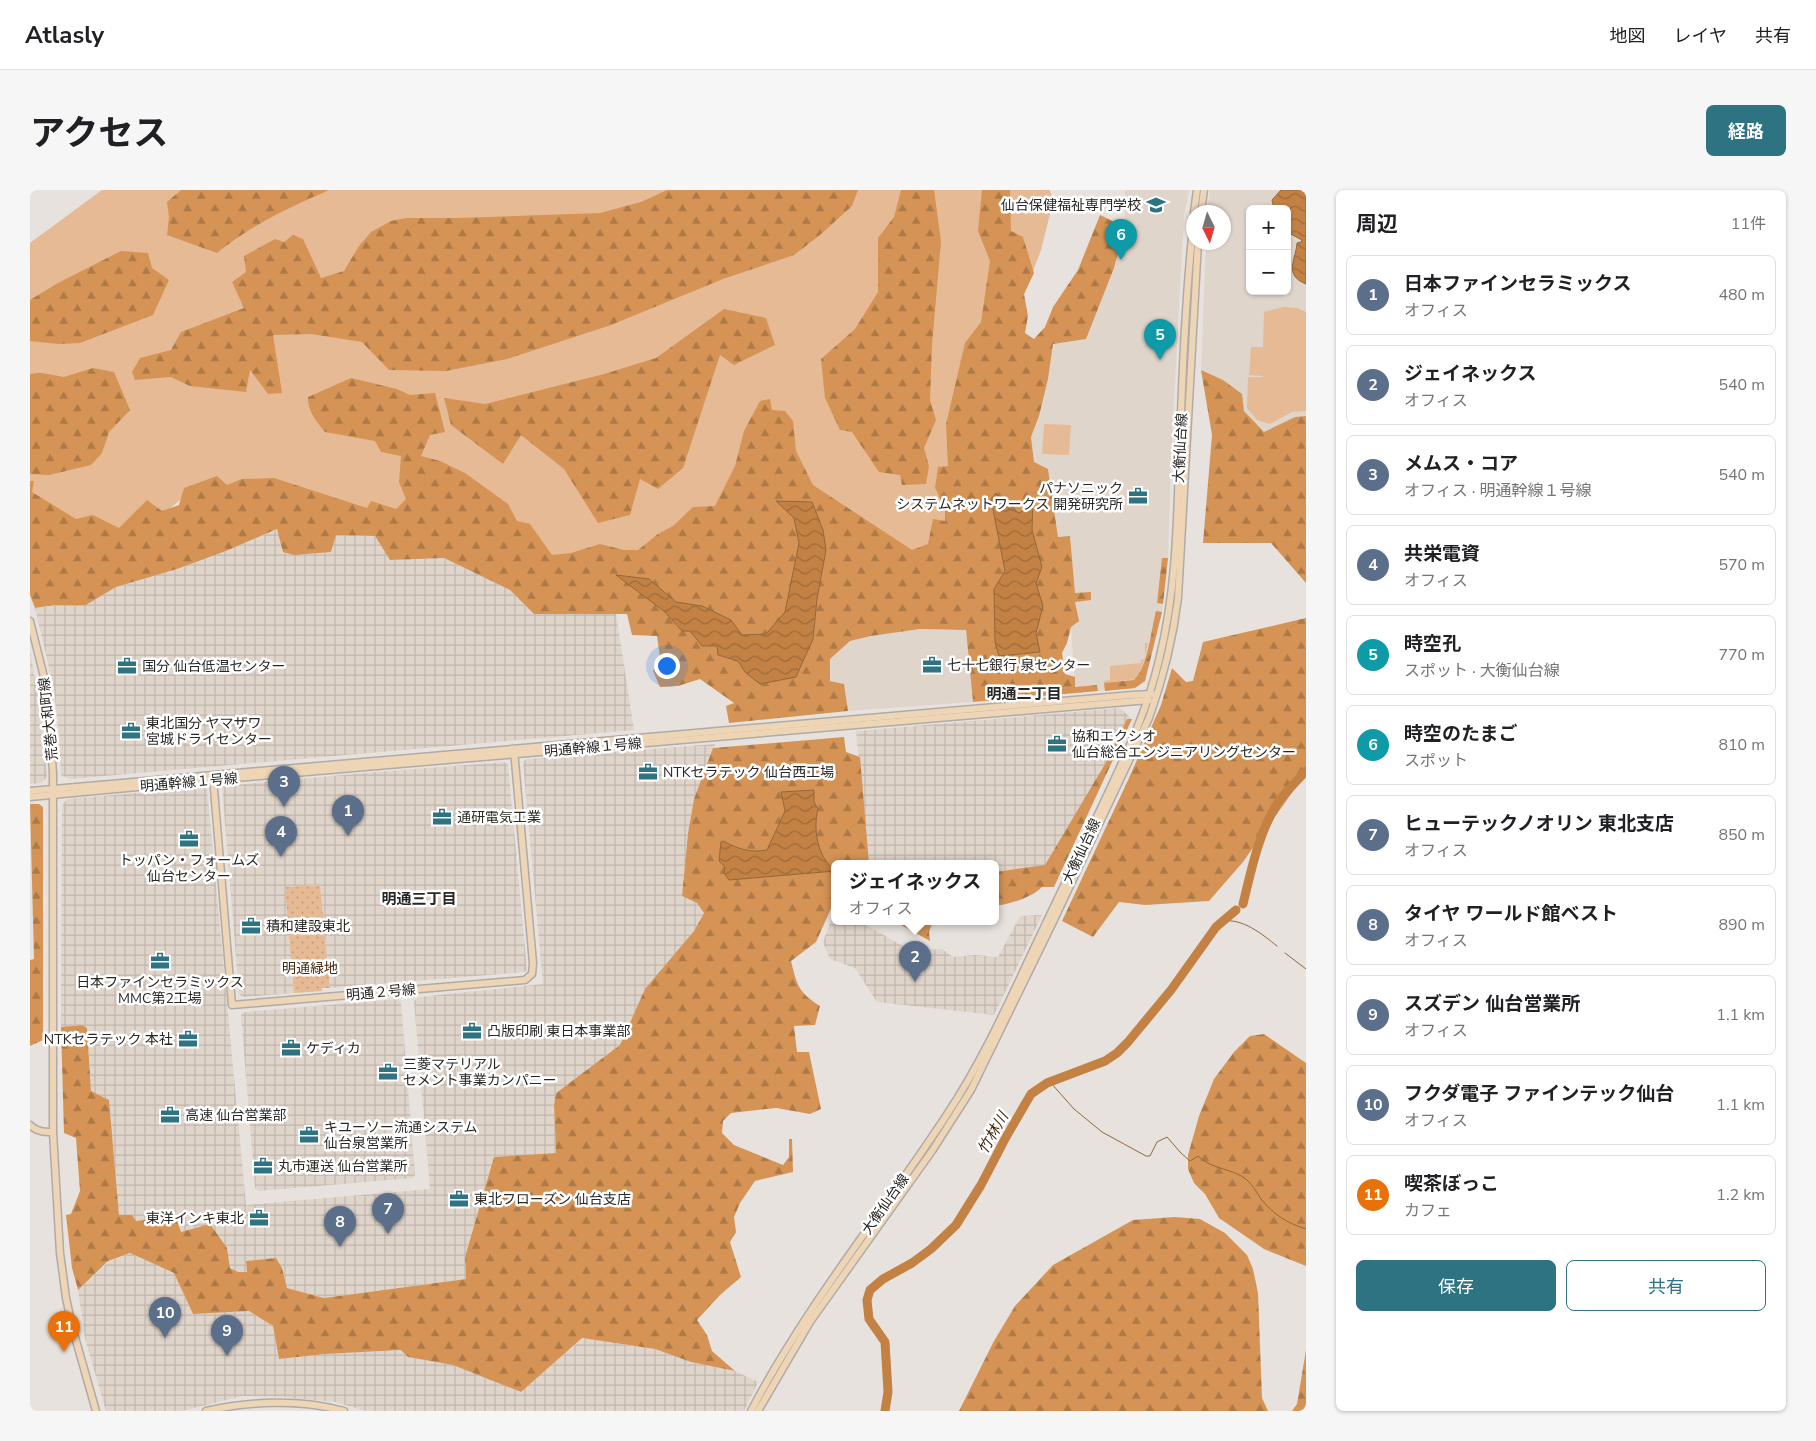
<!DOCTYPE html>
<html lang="ja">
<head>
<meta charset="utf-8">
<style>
	body { margin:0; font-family:"Nunito Sans","Noto Sans JP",sans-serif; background:#f6f6f6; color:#202124 }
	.controls { position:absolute; right:15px; top:15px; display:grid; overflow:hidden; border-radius:8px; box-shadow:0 1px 4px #0004 }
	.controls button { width:45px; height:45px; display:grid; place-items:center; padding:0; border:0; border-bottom:1px solid #e0e0e0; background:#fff; color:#202124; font:25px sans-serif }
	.compass { position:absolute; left:1156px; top:15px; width:45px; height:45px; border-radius:50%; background:#fff; box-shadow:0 1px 4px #0004; rotate:175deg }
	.you { position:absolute; left:636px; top:475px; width:18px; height:18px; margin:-12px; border:4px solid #fff; border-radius:50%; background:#1a73e8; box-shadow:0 0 0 8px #1a73e833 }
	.badge { display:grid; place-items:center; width:32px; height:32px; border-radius:50%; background:#2d7381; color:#fff; font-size:16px; font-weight:700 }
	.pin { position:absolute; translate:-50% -41px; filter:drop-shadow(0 1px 2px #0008) }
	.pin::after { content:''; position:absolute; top:26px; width:18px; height:15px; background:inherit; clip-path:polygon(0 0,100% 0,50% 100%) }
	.popup { position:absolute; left:801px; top:670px; width:168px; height:65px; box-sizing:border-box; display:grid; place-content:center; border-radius:8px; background:#fff; filter:drop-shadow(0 1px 4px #0005); font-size:16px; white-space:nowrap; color:#757577 }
	.popup b { font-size:19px; color:#202124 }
	.popup::after { content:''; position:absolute; left:50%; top:100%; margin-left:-10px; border:10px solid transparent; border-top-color:#fff }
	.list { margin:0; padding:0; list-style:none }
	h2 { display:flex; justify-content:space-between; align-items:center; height:65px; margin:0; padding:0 20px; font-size:21px }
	h2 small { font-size:16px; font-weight:400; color:#757577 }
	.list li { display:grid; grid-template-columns:32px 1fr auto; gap:15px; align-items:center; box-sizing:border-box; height:80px; margin:0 10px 10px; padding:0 10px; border:1px solid #e0e0e0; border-radius:8px }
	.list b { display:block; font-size:19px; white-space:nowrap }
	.list p { margin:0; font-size:16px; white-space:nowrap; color:#757577 }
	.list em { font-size:16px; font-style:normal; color:#757577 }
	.actions { display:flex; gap:10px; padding:15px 20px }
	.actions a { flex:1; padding:11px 0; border:1px solid #2d7381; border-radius:8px; text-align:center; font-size:18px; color:#2d7381 }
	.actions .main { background:#2d7381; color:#fff }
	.map { position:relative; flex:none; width:1276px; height:1221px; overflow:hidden; border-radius:8px }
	header { display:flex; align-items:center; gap:30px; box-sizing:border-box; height:70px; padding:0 25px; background:#fff; border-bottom:1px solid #e0e0e0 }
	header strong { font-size:24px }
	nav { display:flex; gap:28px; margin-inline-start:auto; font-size:18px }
	.intro { display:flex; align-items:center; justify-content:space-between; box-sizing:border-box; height:120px; padding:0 30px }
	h1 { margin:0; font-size:35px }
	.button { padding:12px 22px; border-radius:8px; background:#2d7381; color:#fff; font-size:18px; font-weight:700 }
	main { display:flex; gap:30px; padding:0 30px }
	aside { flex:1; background:#fff; border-radius:8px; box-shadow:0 1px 4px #0004 }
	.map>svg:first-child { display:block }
</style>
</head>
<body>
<header>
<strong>Atlasly</strong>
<nav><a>地図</a><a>レイヤ</a><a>共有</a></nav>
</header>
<div class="intro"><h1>アクセス</h1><a class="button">経路</a></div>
<main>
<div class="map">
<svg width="1276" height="1221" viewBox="0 0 1276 1221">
	<defs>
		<pattern id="industrial-grid" width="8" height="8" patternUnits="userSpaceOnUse" patternTransform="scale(1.25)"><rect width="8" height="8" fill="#e0d5cb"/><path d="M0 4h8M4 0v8" fill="none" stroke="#c0b7ae"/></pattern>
		<pattern id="forest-firs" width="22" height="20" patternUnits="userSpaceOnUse" patternTransform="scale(1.25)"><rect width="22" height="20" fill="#d59455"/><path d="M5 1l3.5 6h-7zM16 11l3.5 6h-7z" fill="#ad7946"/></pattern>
		<pattern id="park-dots" width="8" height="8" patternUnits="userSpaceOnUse" patternTransform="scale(1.25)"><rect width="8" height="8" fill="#e5ba94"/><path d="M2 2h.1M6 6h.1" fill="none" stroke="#c4a07f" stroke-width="1.8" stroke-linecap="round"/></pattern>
		<pattern id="water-waves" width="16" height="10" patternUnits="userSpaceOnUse" patternTransform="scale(1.25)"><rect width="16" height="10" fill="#c38244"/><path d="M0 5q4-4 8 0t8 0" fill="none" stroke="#9e6a39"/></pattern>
	</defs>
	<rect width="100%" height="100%" fill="#e7e2dd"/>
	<g fill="#e0d5cb" fill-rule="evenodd">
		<path d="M1095,0H1159L1154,26L1141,267L1138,368L1132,422L1115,491L1105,498L1068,501L1067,495L1045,497L1041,437L1046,422L1045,412L1061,403L1045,404L1040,346L1028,347L1018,279L1004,272L1001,247L1009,226L1018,189L1023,154L1084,78L1095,37Z"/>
		<path d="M1180,0H1276V226L1265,227L1234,242L1214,221L1193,190L1171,180L1176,53L1194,52V22H1177ZM1220,19H1257V101H1220Z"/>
		<path d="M890,439L936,440L943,512L818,521L814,494L800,491V469L820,451L841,446Z"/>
	</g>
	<g fill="url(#industrial-grid)">
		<path d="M248,339L306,345L345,346L360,370L414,368L480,400L504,424H586L604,540L40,589L31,585L29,547L24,499L5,418L24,415H56L86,397L147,379L196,361Z"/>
		<path d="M0,461L10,518L17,587L11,593L0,594Z"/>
		<path d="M1090,518L1102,529H1097L1079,569L1015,676L965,682V673H839L826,541Z"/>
		<path d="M685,554L664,609L658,643L652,706L667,713L674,722L664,741L616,799L590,855L526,903L524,915L526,963L464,968L435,1067L436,1089L294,1108L257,1098L252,1078L216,1072L217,1082H208L200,1078L197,1058L151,1042L119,1024V1029L105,1031L89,1025L79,910L61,901L57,838L52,835L31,837L32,616L37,609L174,597L177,599L216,1015L400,999L384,811L390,807L513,794L493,573L496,569Z"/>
		<path d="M474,572L478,575L497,780L495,782L300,798L290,695L256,697L264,803L213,807L209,804L192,596L346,582Z"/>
		<path d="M805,720V731H829L880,760L912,759L923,767L945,765L968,767L990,726L1012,725L964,825L847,812L825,778L800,769L793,752Z"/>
		<path d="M368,809L371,812L385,985L383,988L229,1001L225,998L211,825L215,822Z"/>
		<path d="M100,1063L144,1083L163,1124L219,1121L243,1136L249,1169L295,1164L372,1160L378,1167L424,1175L491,1202L552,1148L625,1159L661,1172L705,1181L728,1192L714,1221H336L305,1212L253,1207L213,1206L152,1221H76L55,1149L48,1100L79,1071Z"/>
	</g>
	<g fill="#e5ba94">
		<path d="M72,0H1020L1023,12L1011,60L980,141L929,350L880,372L688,321L614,366L519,370L369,324L159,303L129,327L90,343L45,334L0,306V53Z"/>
		<path d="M1254,117L1267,118L1276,122V221L1262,222L1240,234L1227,230L1217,218L1218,187H1233L1232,186L1219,185L1221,157H1233L1234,122Z"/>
		<path d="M1014,234L1041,235L1039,265L1012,264Z"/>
		<path d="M1115,453H1118C1115,466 1113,477 1106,489L1074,493V491L1080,490V476L1111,473V470L1115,469Z"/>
	</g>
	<g fill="url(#forest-firs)">
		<path d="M151,0H299C258,18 222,35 187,63L137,45L139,27L137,12Z"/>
		<path d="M637,0H828L822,16L790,45L764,65L693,89L581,135L477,169L416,181L359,180L332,152L281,144L243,145L252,203L238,204L220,180L216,202L160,196L141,187L105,190L102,182L110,168L141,160L151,142L214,118L202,92L216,82L214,66L245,49L254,52L263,45L273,49L291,88L314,81L329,56L341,42L361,31L376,28H428L570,23L611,12Z"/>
		<path d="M871,0H904L911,51L902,155L900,210L906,230L894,258L899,276L896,294L872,295L870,285L849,282L822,242L810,240L795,208L791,169L825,139L848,102V48L864,27Z"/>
		<path d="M952,0H980L981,41L993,47L1004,83L994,104L998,126L995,143L1004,149L1015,137L1023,117L1048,80L1070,25L1095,37L1084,78L1056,149L1023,154L1018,189L1009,226L1001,247L1004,272L1018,279L1028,347L1040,346L1045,403L1061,402V410L1045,412L1049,431L1041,437L1037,453L1032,463L1035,484L1045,487V497L1067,495L1068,501L943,512L936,440L890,439L841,446L820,451L800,469V491L814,494L818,521L699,533L696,516L704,513L670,489L648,496L630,497L623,481L630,468L627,446L602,445L597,424H504L480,400L414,368L360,370L345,346L306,345L301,362L264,365L253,362L247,339L196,361L147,379L86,397L56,415H24L5,418L0,405V291H4L2,302L46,329L63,325L89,338L117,310L132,321L149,315L154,298L187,286L197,295L212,289L244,288L337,318L341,311L366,319L376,309L369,292L371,266L351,262L345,251L295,242C287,233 277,220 278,207L321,188L367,199L380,205L405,203L415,242L400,245L391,266L410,271L435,283L478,314L487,331L500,334L522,365L541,363L570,354L594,360H608L628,344L643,336L663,317L685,316L705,276L714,241L730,211L740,209L742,220L755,221L763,231L766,261L783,295L882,360L898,354L903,329L915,331V318L905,298L908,277L918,276L916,234L935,153L951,132L960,71L948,41Z"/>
		<path d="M91,61L118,63L122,78L139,90L123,125L50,153L28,154L0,151V110L28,93Z"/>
		<path d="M694,119L736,128L745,155L704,175L690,165L653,278L628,299L610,289L600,325L568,333L534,279L491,245L473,274L421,235L414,208L455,214L574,184L626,168Z"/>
		<path d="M63,178L84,182L100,220L79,242L72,263L61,275L19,285L0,284V184L12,183L34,187Z"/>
		<path d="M1171,180L1193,190L1212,204L1214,221L1234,242L1265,227L1276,226V393L1241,353H1173L1182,245Z"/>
		<path d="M1132,368H1138L1133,414L1127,413Z"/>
		<path d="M1126,421L1132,422L1115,491L1105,498L1075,501L1074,493L1104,490C1118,477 1121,440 1126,421Z"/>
		<path d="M1276,428V583L1213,672L1179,711L1115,715L1089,712L1063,747L1032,731L1099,588L1131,515L1142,478L1156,492L1163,491L1173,452Z"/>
		<path d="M1097,529H1102L1024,697H1012C1001,708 980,714 965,716V682L1015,675L1078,569Z"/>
		<path d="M814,547L816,562L830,567L839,673H805V713L803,714L786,752L761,771C767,795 768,802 790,816L785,835L764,836L767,862H779L791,919L780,924L746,918L701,923L693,931L692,943L704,955L753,975L759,967V949H762L763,982L725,991L710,1013L704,1027L706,1042L700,1052L711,1087L690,1105L667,1130L677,1145L682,1161L705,1181L661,1172L625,1159L552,1148L491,1202L423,1175L378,1167L371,1160L295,1164L249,1169L243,1136L219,1121L163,1124L144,1083L100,1063L78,1071L48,1100L42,1078L36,1025L41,1024L50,1001L46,948L34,943L31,837L52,835L57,838L61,901L79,910L89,1025H102L106,1031L119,1029V1024L144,1022L151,1042L180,1034L197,1058L200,1078L208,1082H217L216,1071L246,1068L252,1078L257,1098L294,1108L436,1089L435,1067L464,967L526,963L524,915L526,903L590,855L615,799L664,741L674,723L667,713L652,706L658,643L664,609L683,558Z"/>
		<path d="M0,614H9L13,617V850L0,856V770L4,769Z"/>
		<path d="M864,731H903L899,742L900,751Z"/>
		<path d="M1234,844L1276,873V1076L1234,1059L1189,1028L1175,1004L1164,993L1158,979V965L1169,926L1184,889L1204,862L1220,846Z"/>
		<path d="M1145,1027L1170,1029L1195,1043L1217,1065L1223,1079L1228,1103L1232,1208L1238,1221H929L964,1151L985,1116L1023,1075L1103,1030Z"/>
		<path d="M1276,1160V1221H1262L1267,1214Z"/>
	</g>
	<path fill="url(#park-dots)" d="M290,695L300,798H292V801L264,803L255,697Z"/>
	<g fill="url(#water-waves)" stroke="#95673b">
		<path d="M1251,0H1274L1276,3V94C1253,85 1266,69 1267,53L1271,52L1272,50L1257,42V19H1244L1242,10Z"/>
		<path d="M966,303L979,319L990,323L1003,307L1002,340L1012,377L1006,393L1013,416L1006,443L1010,462L969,466L965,452L964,399L975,381L961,309Z"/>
		<path d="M746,311L782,312L793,340L796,360L787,409L783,449L766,487L730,494L715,482L708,471L688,465L687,456H672L660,441H652L635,422L586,385L619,389L646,412L672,416L701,430L712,445L736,444L755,422L769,353L764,328Z"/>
		<path d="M784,600V612L788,619C783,638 787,663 801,677H805V681L699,690L694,683L695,677L689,671L691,652L693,651C708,659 720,663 737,660L755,621L751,602Z"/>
	</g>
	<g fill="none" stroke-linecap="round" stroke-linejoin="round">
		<g stroke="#95673b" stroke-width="1">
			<path d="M1192,731C1213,728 1232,744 1247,756"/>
			<path d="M1255,763L1276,779"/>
			<path d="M1020,892L1044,919L1072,942L1116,966H1120L1127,952L1137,947L1151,963L1160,971L1168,966C1182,980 1203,978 1217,990C1223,995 1227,1003 1231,1009C1244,1025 1257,1033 1276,1039"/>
		</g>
		<g stroke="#c38244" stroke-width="9">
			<path d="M1213,714C1221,681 1229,642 1247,614C1255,602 1266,592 1276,581"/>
			<path d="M855,1221L858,1202L855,1152L839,1129L837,1110L840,1100L853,1089L882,1073L901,1059L926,1035L951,995L976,947L1001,904L1017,893L1075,871L1087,863L1098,852L1141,800L1186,737L1206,720"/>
		</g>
		<g stroke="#b0aba7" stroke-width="9">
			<g id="secondary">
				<path d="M1164,22L1167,0"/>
				<path d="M1171,22L1174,0"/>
				<path d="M0,431L17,499L23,583V942L30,1063L36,1108L43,1140L66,1221"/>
				<path d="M183,587L202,815L495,790L502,784L503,773L484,560"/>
				<path d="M0,601L1102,505L1122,504"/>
				<path d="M0,607L183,590L1119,510"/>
				<path d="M0,935C7,942 14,942 23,942"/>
				<path d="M176,1221C220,1211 270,1209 314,1221"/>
				<path d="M721,1221C776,1116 851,1025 916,926C957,865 986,795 1018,729C1036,691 1054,654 1072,616C1094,569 1117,522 1129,470C1145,407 1147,341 1149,275C1152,193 1155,109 1164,27"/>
				<path d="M728,1221L780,1132L902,961L941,900L1023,732L1119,528C1133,489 1143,449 1148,408L1168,52"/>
			</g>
		</g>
		<use href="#secondary" stroke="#edd5b6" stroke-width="6"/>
	</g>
	<defs>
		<g id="university-bare" transform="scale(1.5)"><path d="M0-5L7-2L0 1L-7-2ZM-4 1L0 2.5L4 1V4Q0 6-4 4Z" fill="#2d7381" stroke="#fff" stroke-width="2.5" paint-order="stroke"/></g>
		<g id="office-bare" transform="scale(1.5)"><path d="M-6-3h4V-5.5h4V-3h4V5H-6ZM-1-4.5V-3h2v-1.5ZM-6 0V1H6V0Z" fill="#2d7381" stroke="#fff" stroke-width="2.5" paint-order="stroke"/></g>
	</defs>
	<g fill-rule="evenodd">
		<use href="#university-bare" x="1126" y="15"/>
		<use href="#office-bare" x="1108" y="306"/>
		<use href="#office-bare" x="902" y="475"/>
		<use href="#office-bare" x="97" y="476"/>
		<use href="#office-bare" x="101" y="541"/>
		<use href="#office-bare" x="1027" y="554"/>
		<use href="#office-bare" x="618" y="582"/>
		<use href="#office-bare" x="412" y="627"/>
		<use href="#office-bare" x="159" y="649"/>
		<use href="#office-bare" x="221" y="736"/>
		<use href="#office-bare" x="130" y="771"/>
		<use href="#office-bare" x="442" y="841"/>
		<use href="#office-bare" x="158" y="849"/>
		<use href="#office-bare" x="261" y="858"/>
		<use href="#office-bare" x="358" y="882"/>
		<use href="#office-bare" x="140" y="925"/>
		<use href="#office-bare" x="279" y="945"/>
		<use href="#office-bare" x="233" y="976"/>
		<use href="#office-bare" x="429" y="1009"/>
		<use href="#office-bare" x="229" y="1028"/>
	</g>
	<g text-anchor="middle" stroke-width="5" stroke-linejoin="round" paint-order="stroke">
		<g font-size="14" fill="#292725" stroke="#fff" text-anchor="start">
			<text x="1111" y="20" text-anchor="end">仙台保健福祉専門学校</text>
			<text x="1093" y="303" text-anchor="end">パナソニック<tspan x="1093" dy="16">システムネットワークス 開発研究所</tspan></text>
			<text x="917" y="480">七十七銀行 泉センター</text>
			<text x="112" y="481">国分 仙台低温センター</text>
			<text x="116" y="538">東北国分 ヤマザワ<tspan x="116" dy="16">宮城ドライセンター</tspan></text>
			<text x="1042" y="551">協和エクシオ<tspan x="1042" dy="16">仙台総合エンジニアリングセンター</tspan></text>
			<text x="633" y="587">NTKセラテック 仙台西工場</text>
			<text x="427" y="632">通研電気工業</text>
			<text x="159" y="675" text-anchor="middle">トッパン・フォームズ<tspan x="159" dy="16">仙台センター</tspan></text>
			<text x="236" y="741">積和建設東北</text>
			<text x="130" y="797" text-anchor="middle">日本ファインセラミックス<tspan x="130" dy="16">MMC第2工場</tspan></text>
			<text x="457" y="846">凸版印刷 東日本事業部</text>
			<text x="143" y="854" text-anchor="end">NTKセラテック 本社</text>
			<text x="276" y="863">ケディカ</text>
			<text x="373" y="879">三菱マテリアル<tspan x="373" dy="16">セメント事業カンパニー</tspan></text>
			<text x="155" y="930">高速 仙台営業部</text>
			<text x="294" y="942">キユーソー流通システム<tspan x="294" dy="16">仙台泉営業所</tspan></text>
			<text x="248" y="981">丸市運送 仙台営業所</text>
			<text x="444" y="1014">東北フローズン 仙台支店</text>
			<text x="214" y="1033" text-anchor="end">東洋インキ東北</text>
		</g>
		<g font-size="14" fill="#292725" stroke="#fff">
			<text transform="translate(1150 258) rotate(-87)" y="5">大衡仙台線</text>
			<text transform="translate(18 529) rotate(-96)" y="5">荒巻大和町線</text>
			<text transform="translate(563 557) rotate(-5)" y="5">明通幹線１号線</text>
			<text transform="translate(159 592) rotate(-5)" y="5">明通幹線１号線</text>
			<text transform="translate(1051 661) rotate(-65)" y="5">大衡仙台線</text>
			<text transform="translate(351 802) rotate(-5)" y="5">明通２号線</text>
			<text transform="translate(855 1014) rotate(-55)" y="5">大衡仙台線</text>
		</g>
		<g font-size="14" fill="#452a0e" stroke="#fff">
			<text x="280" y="783">明通緑地</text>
		</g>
		<g font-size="15" font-weight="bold" fill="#292725" stroke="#fff">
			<text x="994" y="509">明通二丁目</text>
			<text x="389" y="714">明通三丁目</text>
		</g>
		<g font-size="15" font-style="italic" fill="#472c11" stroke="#fff">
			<text transform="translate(963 943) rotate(-60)" y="5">竹林川</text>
		</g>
	</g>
</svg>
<div class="controls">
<button>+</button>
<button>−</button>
</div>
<svg class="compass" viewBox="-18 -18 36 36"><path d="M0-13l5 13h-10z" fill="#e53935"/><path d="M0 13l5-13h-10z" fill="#757577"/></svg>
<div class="you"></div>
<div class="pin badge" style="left:318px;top:646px;background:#5c6f8a">1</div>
<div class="pin badge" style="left:885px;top:792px;background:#5c6f8a">2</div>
<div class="popup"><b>ジェイネックス</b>オフィス</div>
<div class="pin badge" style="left:254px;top:617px;background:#5c6f8a">3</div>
<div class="pin badge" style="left:251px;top:667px;background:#5c6f8a">4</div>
<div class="pin badge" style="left:1130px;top:170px;background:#0f9aa8">5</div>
<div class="pin badge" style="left:1091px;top:70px;background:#0f9aa8">6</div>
<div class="pin badge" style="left:358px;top:1044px;background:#5c6f8a">7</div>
<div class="pin badge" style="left:310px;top:1057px;background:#5c6f8a">8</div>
<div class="pin badge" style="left:197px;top:1166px;background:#5c6f8a">9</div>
<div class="pin badge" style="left:135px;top:1148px;background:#5c6f8a">10</div>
<div class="pin badge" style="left:34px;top:1162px;background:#e8710a">11</div>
</div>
<aside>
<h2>周辺<small>11件</small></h2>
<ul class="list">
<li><span class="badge" style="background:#5c6f8a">1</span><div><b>日本ファインセラミックス</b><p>オフィス</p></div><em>480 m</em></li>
<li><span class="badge" style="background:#5c6f8a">2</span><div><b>ジェイネックス</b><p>オフィス</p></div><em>540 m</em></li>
<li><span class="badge" style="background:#5c6f8a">3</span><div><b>メムス・コア</b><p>オフィス · 明通幹線１号線</p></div><em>540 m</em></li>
<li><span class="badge" style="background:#5c6f8a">4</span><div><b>共栄電資</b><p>オフィス</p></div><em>570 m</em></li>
<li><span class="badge" style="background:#0f9aa8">5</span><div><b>時空孔</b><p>スポット · 大衡仙台線</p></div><em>770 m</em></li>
<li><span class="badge" style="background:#0f9aa8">6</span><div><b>時空のたまご</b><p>スポット</p></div><em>810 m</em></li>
<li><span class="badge" style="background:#5c6f8a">7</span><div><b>ヒューテックノオリン 東北支店</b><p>オフィス</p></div><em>850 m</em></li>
<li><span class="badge" style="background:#5c6f8a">8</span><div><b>タイヤ ワールド館ベスト</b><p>オフィス</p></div><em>890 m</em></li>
<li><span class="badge" style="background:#5c6f8a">9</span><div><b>スズデン 仙台営業所</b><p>オフィス</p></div><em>1.1 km</em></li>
<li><span class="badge" style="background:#5c6f8a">10</span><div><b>フクダ電子 ファインテック仙台</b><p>オフィス</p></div><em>1.1 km</em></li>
<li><span class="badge" style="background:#e8710a">11</span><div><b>喫茶ぼっこ</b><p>カフェ</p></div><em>1.2 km</em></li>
</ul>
<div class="actions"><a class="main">保存</a><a>共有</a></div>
</aside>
</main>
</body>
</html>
